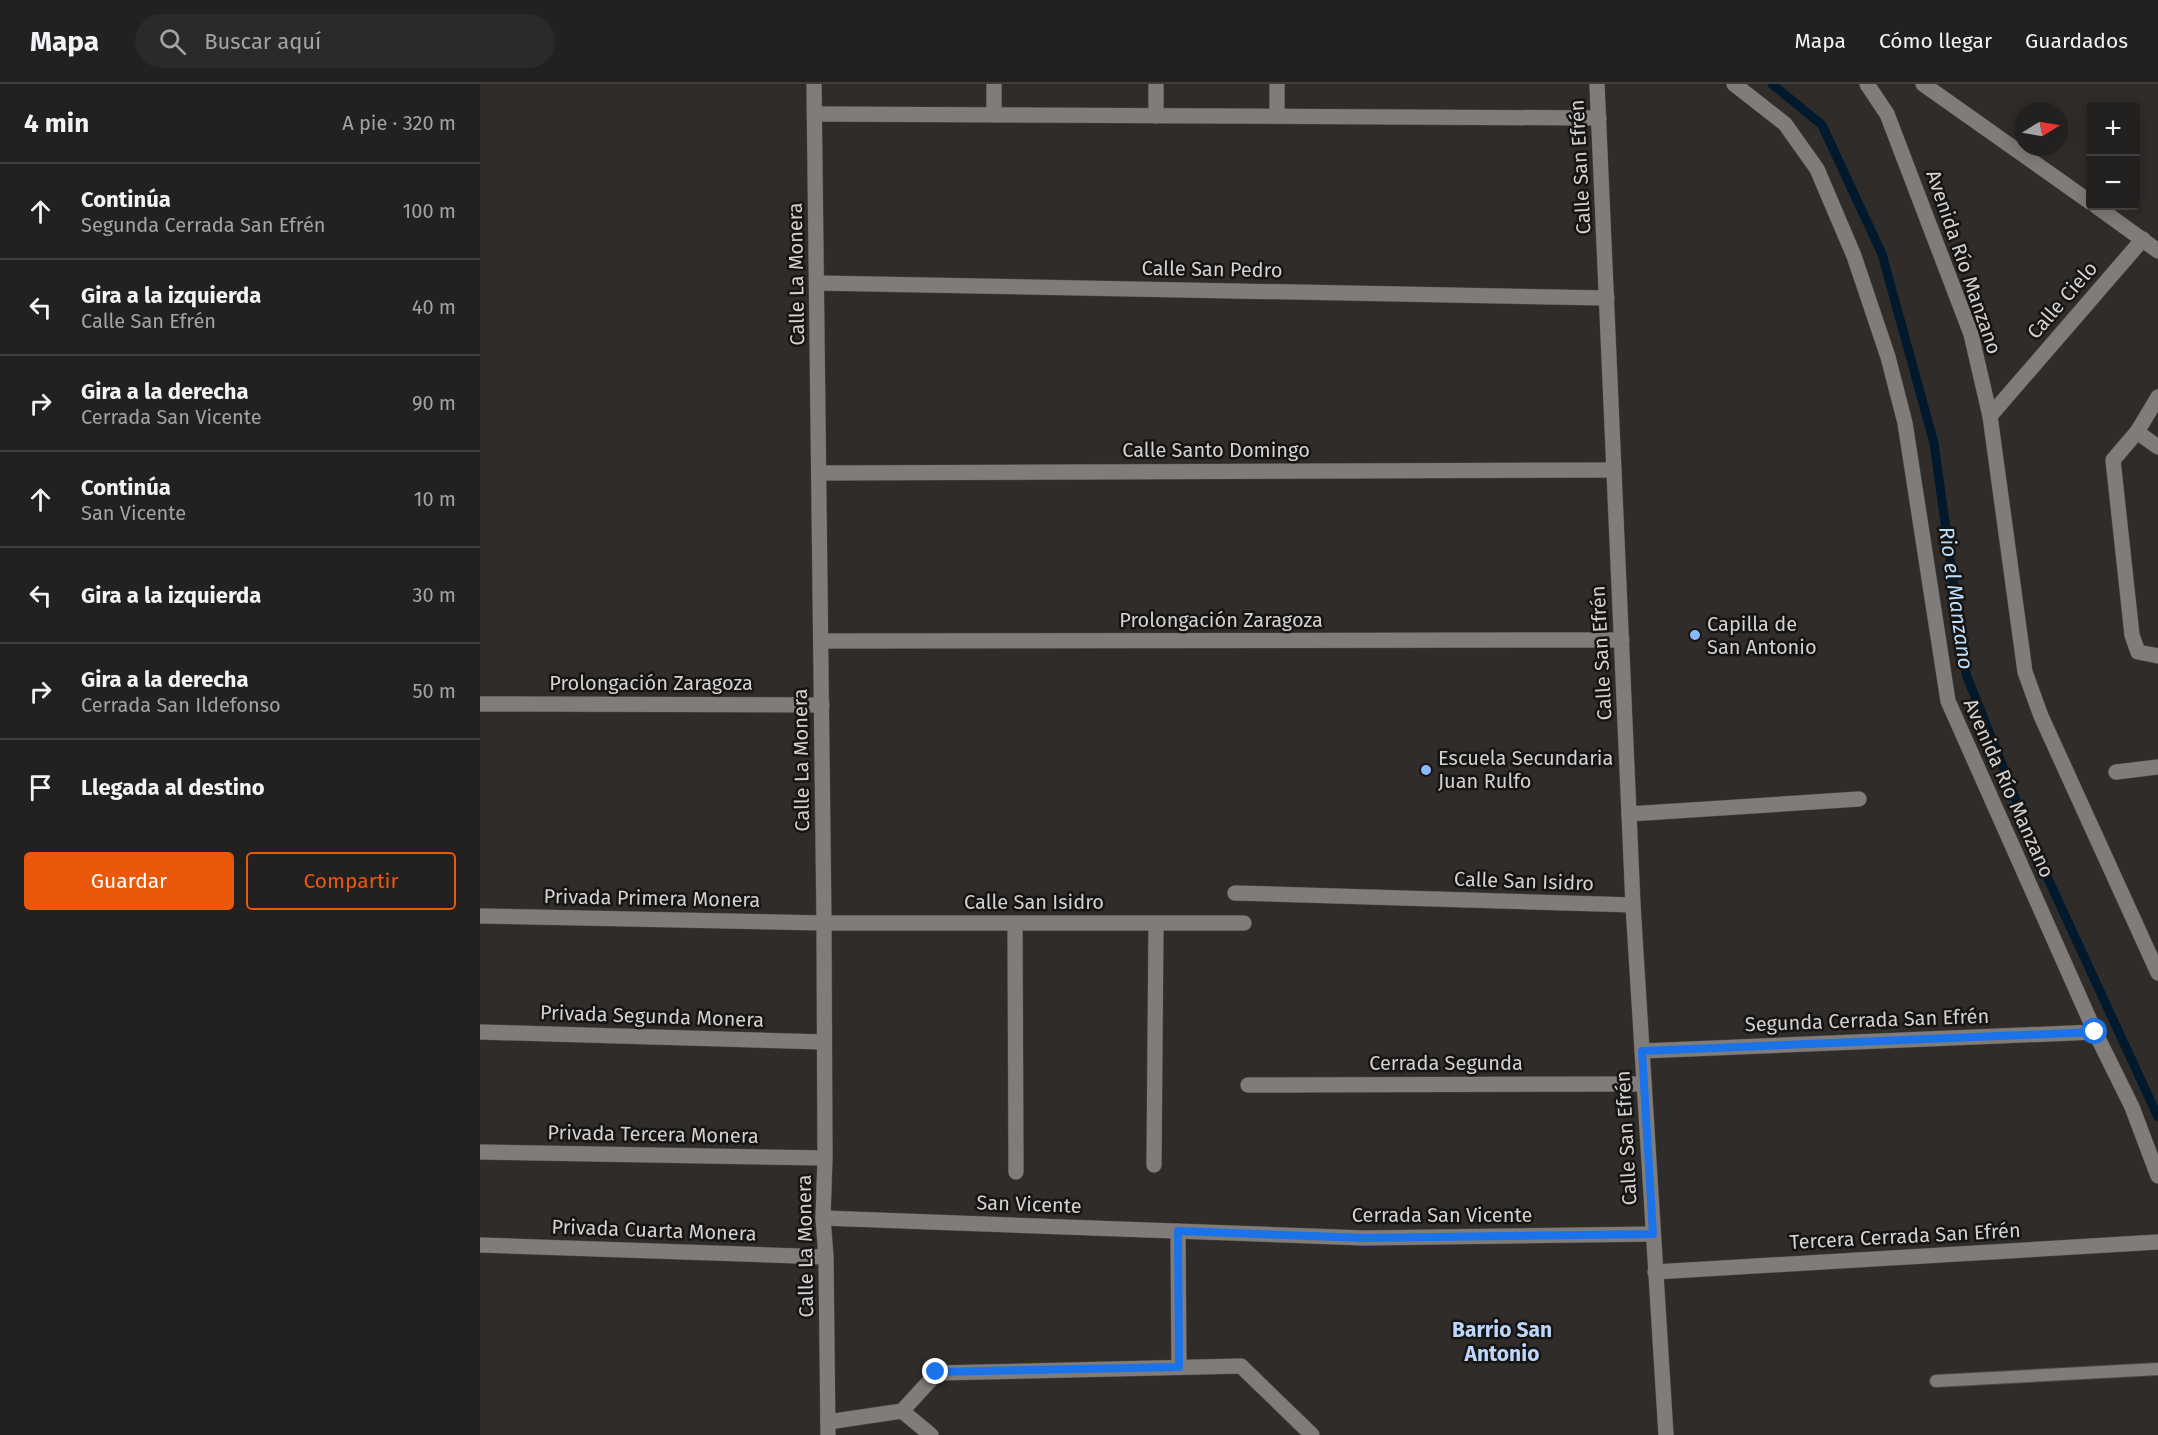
<!DOCTYPE html>
<html lang="es">
<head>
<meta charset="utf-8">
<style>
	body { margin:0; font-family:"Fira Sans",sans-serif; background:#2b2929; color:#f1f3f6 }
	.controls { position:absolute; right:18px; top:18px; display:grid; overflow:hidden; border-radius:6px; box-shadow:0 3px 15px #0003 }
	.controls button { width:54px; height:54px; display:grid; place-items:center; padding:0; border:0; border-bottom:2px solid #403e3e; background:#232120; color:#f1f3f6; font:30px sans-serif }
	.compass { position:absolute; left:1534px; top:18px; width:54px; height:54px; border-radius:50%; background:#232120; box-shadow:0 3px 15px #0003; rotate:79deg }
	.stop { position:absolute; width:18px; height:18px; margin:-14px; border:4px solid #1a73e8; border-radius:50%; background:#fff }
	.stop.end { background:#1a73e8; border-color:#fff; box-shadow:0 2px 6px #0008 }
	.list { margin:0; padding:0; list-style:none }
	h2 { display:flex; justify-content:space-between; align-items:center; height:78px; margin:0; padding:0 24px; font-size:26px }
	h2 small { font-size:20px; font-weight:400; color:#a3a3a5 }
	.list li { display:grid; grid-template-columns:39px 1fr auto; gap:18px; align-items:center; box-sizing:border-box; height:96px; padding:0 24px; border-top:2px solid #403e3e }
	.list b { display:block; font-size:22px; white-space:nowrap }
	.list p { margin:0; font-size:20px; white-space:nowrap; color:#a3a3a5 }
	.list em { font-size:20px; font-style:normal; color:#a3a3a5 }
	.actions { display:flex; gap:12px; padding:18px 24px }
	.actions a { flex:1; padding:14px 0; border:2px solid #ea580c; border-radius:6px; text-align:center; font-size:21px; color:#ea580c }
	.actions .main { background:#ea580c; color:#fff }
	.icon { flex:none; width:33px; height:33px; fill:none; stroke:currentColor; stroke-width:2; stroke-linecap:round; stroke-linejoin:round }
	.map { position:relative; flex:none; width:1678px; height:1351px; overflow:hidden }
	header { display:flex; align-items:center; gap:36px; box-sizing:border-box; height:84px; padding:0 30px; background:#232120; border-bottom:2px solid #403e3e }
	header strong { font-size:28px }
	nav { display:flex; gap:33px; margin-inline-start:auto; font-size:21px }
	.search { width:420px; height:54px; background:#2b2929; display:flex; align-items:center; gap:15px; box-sizing:border-box; padding:0 21px; border-radius:33px; color:#a3a3a5; font-size:22px }
	main { display:flex }
	aside { flex:1; background:#232120 }
	.map>svg:first-child { display:block }
</style>
</head>
<body>
<header>
<strong>Mapa</strong>
<div class="search"><svg class="icon" aria-label="search" viewBox="0 0 24 24"><circle cx="10" cy="10" r="6"/><path d="M15 15l6 6"/></svg>Buscar aquí</div>
<nav><a>Mapa</a><a>Cómo llegar</a><a>Guardados</a></nav>
</header>
<main>
<aside>
<h2>4 min<small>A pie · 320 m</small></h2>
<ul class="list">
<li><svg class="icon" aria-label="ahead" viewBox="0 0 24 24"><path d="M12 20V5M6 11l6-6 6 6"/></svg><div><b>Continúa</b><p>Segunda Cerrada San Efrén</p></div><em>100 m</em></li>
<li><svg class="icon" aria-label="left" viewBox="0 0 24 24"><path d="M17 20v-9H6M10 6l-5 5 5 5"/></svg><div><b>Gira a la izquierda</b><p>Calle San Efrén</p></div><em>40 m</em></li>
<li><svg class="icon" aria-label="right" viewBox="0 0 24 24"><path d="M7 20v-9h11M14 6l5 5-5 5"/></svg><div><b>Gira a la derecha</b><p>Cerrada San Vicente</p></div><em>90 m</em></li>
<li><svg class="icon" aria-label="ahead" viewBox="0 0 24 24"><path d="M12 20V5M6 11l6-6 6 6"/></svg><div><b>Continúa</b><p>San Vicente</p></div><em>10 m</em></li>
<li><svg class="icon" aria-label="left" viewBox="0 0 24 24"><path d="M17 20v-9H6M10 6l-5 5 5 5"/></svg><div><b>Gira a la izquierda</b></div><em>30 m</em></li>
<li><svg class="icon" aria-label="right" viewBox="0 0 24 24"><path d="M7 20v-9h11M14 6l5 5-5 5"/></svg><div><b>Gira a la derecha</b><p>Cerrada San Ildefonso</p></div><em>50 m</em></li>
<li><svg class="icon" aria-label="arrive" viewBox="0 0 24 24"><path d="M6 21V4h12l-3 4 3 4H6"/></svg><div><b>Llegada al destino</b></div></li>
</ul>
<div class="actions"><a class="main">Guardar</a><a>Compartir</a></div>
</aside>
<div class="map">
<svg width="1678" height="1351" viewBox="0 0 1678 1351">
	<rect width="100%" height="100%" fill="#2f2c2a"/>
	<g fill="none" stroke-linecap="round" stroke-linejoin="round">
		<path stroke="#01192d" stroke-width="9" d="M1292,0L1342,41L1402,170L1454,359L1486,590L1564,786L1678,1033"/>
		<g stroke="#4c4a47" stroke-width="14">
			<path id="service" d="M1456,1297L1678,1285"/>
		</g>
		<g stroke="#4c4a47" stroke-width="16">
			<g id="minor">
				<path d="M334,0L344,839L345,1074L343,1134L346,1173L348,1351"/>
				<path d="M514,0V31"/>
				<path d="M1117,0L1153,821L1186,1351"/>
				<path d="M1443,0L1610,118"/>
				<path d="M335,30L1119,34"/>
				<path d="M676,32V0"/>
				<path d="M797,32V0"/>
				<path d="M1616,122L1678,167"/>
				<path d="M337,199L1127,214"/>
				<path d="M1678,313L1657,348L1633,376L1652,551L1658,568L1678,572"/>
				<path d="M1510,332L1663,155"/>
				<path d="M1657,348L1678,363"/>
				<path d="M339,389L1134,386"/>
				<path d="M341,557L1142,556"/>
				<path d="M0,620L342,621"/>
				<path d="M1636,688L1678,683"/>
				<path d="M1149,730L1379,715"/>
				<path d="M755,809L1153,821"/>
				<path d="M0,832L344,839H764"/>
				<path d="M535,839L536,1088"/>
				<path d="M0,948L344,958"/>
				<path d="M1162,967L1615,948"/>
				<path d="M768,1001L1164,1000"/>
				<path d="M0,1068L345,1074"/>
				<path d="M674,1081L676,840"/>
				<path d="M343,1134L884,1154L1173,1150"/>
				<path d="M698,1147L699,1283"/>
				<path d="M0,1161L346,1173"/>
				<path d="M1175,1188L1678,1158"/>
				<path d="M422,1327L451,1351"/>
				<path d="M348,1338L422,1327L457,1289L761,1282L832,1351"/>
			</g>
		</g>
		<g stroke="#4c4a47" stroke-width="16">
			<g id="secondary">
				<path d="M1254,0L1305,40L1337,85L1374,172L1408,273L1425,339L1468,617L1615,948L1652,1023L1678,1092"/>
				<path d="M1387,0L1407,30L1491,250L1510,332L1545,588L1561,632L1678,889"/>
			</g>
		</g>
		<use href="#service" stroke="#807c79" stroke-width="12"/>
		<use href="#minor" stroke="#807c79" stroke-width="15"/>
		<use href="#secondary" stroke="#807c79" stroke-width="15"/>
	</g>
	<g fill="none" stroke-linecap="round" stroke-linejoin="round">
		<path stroke="#1a73e8" stroke-width="8" d="M456,1288L699,1283L698,1147L884,1154L1173,1150L1162,967L1615,948"/>
	</g>
	<g fill="#8cb9fc" stroke="#161514" stroke-width="2">
		<circle cx="1215" cy="551" r="6"/>
		<circle cx="946" cy="686" r="6"/>
	</g>
	<g text-anchor="middle" stroke-width="5" stroke-linejoin="round" paint-order="stroke">
		<g font-size="20" fill="#d4d2d0" stroke="#161514">
			<text transform="translate(1100 83) rotate(-93)" y="7">Calle San Efrén</text>
			<text transform="translate(1484 178) rotate(71)" y="7">Avenida Río Manzano</text>
			<text transform="translate(732 185) rotate(1)" y="7">Calle San Pedro</text>
			<text transform="translate(316 190) rotate(-91)" y="7">Calle La Monera</text>
			<text transform="translate(1582 216) rotate(-49)" y="7">Calle Cielo</text>
			<text x="736" y="373">Calle Santo Domingo</text>
			<text x="741" y="543">Prolongación Zaragoza</text>
			<text transform="translate(1121 569) rotate(-93)" y="7">Calle San Efrén</text>
			<text x="171" y="606">Prolongación Zaragoza</text>
			<text transform="translate(321 676) rotate(-91)" y="7">Calle La Monera</text>
			<text transform="translate(1529 704) rotate(66)" y="7">Avenida Río Manzano</text>
			<text transform="translate(1044 797) rotate(2)" y="7">Calle San Isidro</text>
			<text transform="translate(172 814) rotate(1)" y="7">Privada Primera Monera</text>
			<text x="554" y="825">Calle San Isidro</text>
			<text transform="translate(172 932) rotate(2)" y="7">Privada Segunda Monera</text>
			<text transform="translate(1387 936) rotate(-2)" y="7">Segunda Cerrada San Efrén</text>
			<text x="966" y="986">Cerrada Segunda</text>
			<text transform="translate(173 1050) rotate(1)" y="7">Privada Tercera Monera</text>
			<text transform="translate(1146 1054) rotate(-93)" y="7">Calle San Efrén</text>
			<text transform="translate(549 1120) rotate(2)" y="7">San Vicente</text>
			<text x="962" y="1138">Cerrada San Vicente</text>
			<text transform="translate(174 1146) rotate(2)" y="7">Privada Cuarta Monera</text>
			<text transform="translate(1425 1152) rotate(-3)" y="7">Tercera Cerrada San Efrén</text>
			<text transform="translate(325 1162) rotate(-91)" y="7">Calle La Monera</text>
		</g>
		<g font-size="20" fill="#d4d2d0" stroke="#161514" text-anchor="start">
			<text x="1227" y="547">Capilla de<tspan x="1227" dy="23">San Antonio</tspan></text>
			<text x="958" y="681">Escuela Secundaria<tspan x="958" dy="23">Juan Rulfo</tspan></text>
		</g>
		<g font-size="21" font-style="italic" fill="#bbdefc" stroke="#161514">
			<text transform="translate(1476 514) rotate(82)" y="7">Rio el Manzano</text>
		</g>
		<g font-size="21" font-weight="bold" fill="#bcd6fc" stroke="#161514">
			<text x="1022" y="1253">Barrio San<tspan x="1022" dy="24">Antonio</tspan></text>
		</g>
	</g>
</svg>
<div class="controls">
<button>+</button>
<button>−</button>
</div>
<svg class="compass" viewBox="-18 -18 36 36"><path d="M0-13l5 13h-10z" fill="#e53935"/><path d="M0 13l5-13h-10z" fill="#a3a3a5"/></svg>
<div class="stop" style="left:1615px;top:948px"></div>
<div class="stop end" style="left:456px;top:1288px"></div>
</div>
</main>
</body>
</html>
